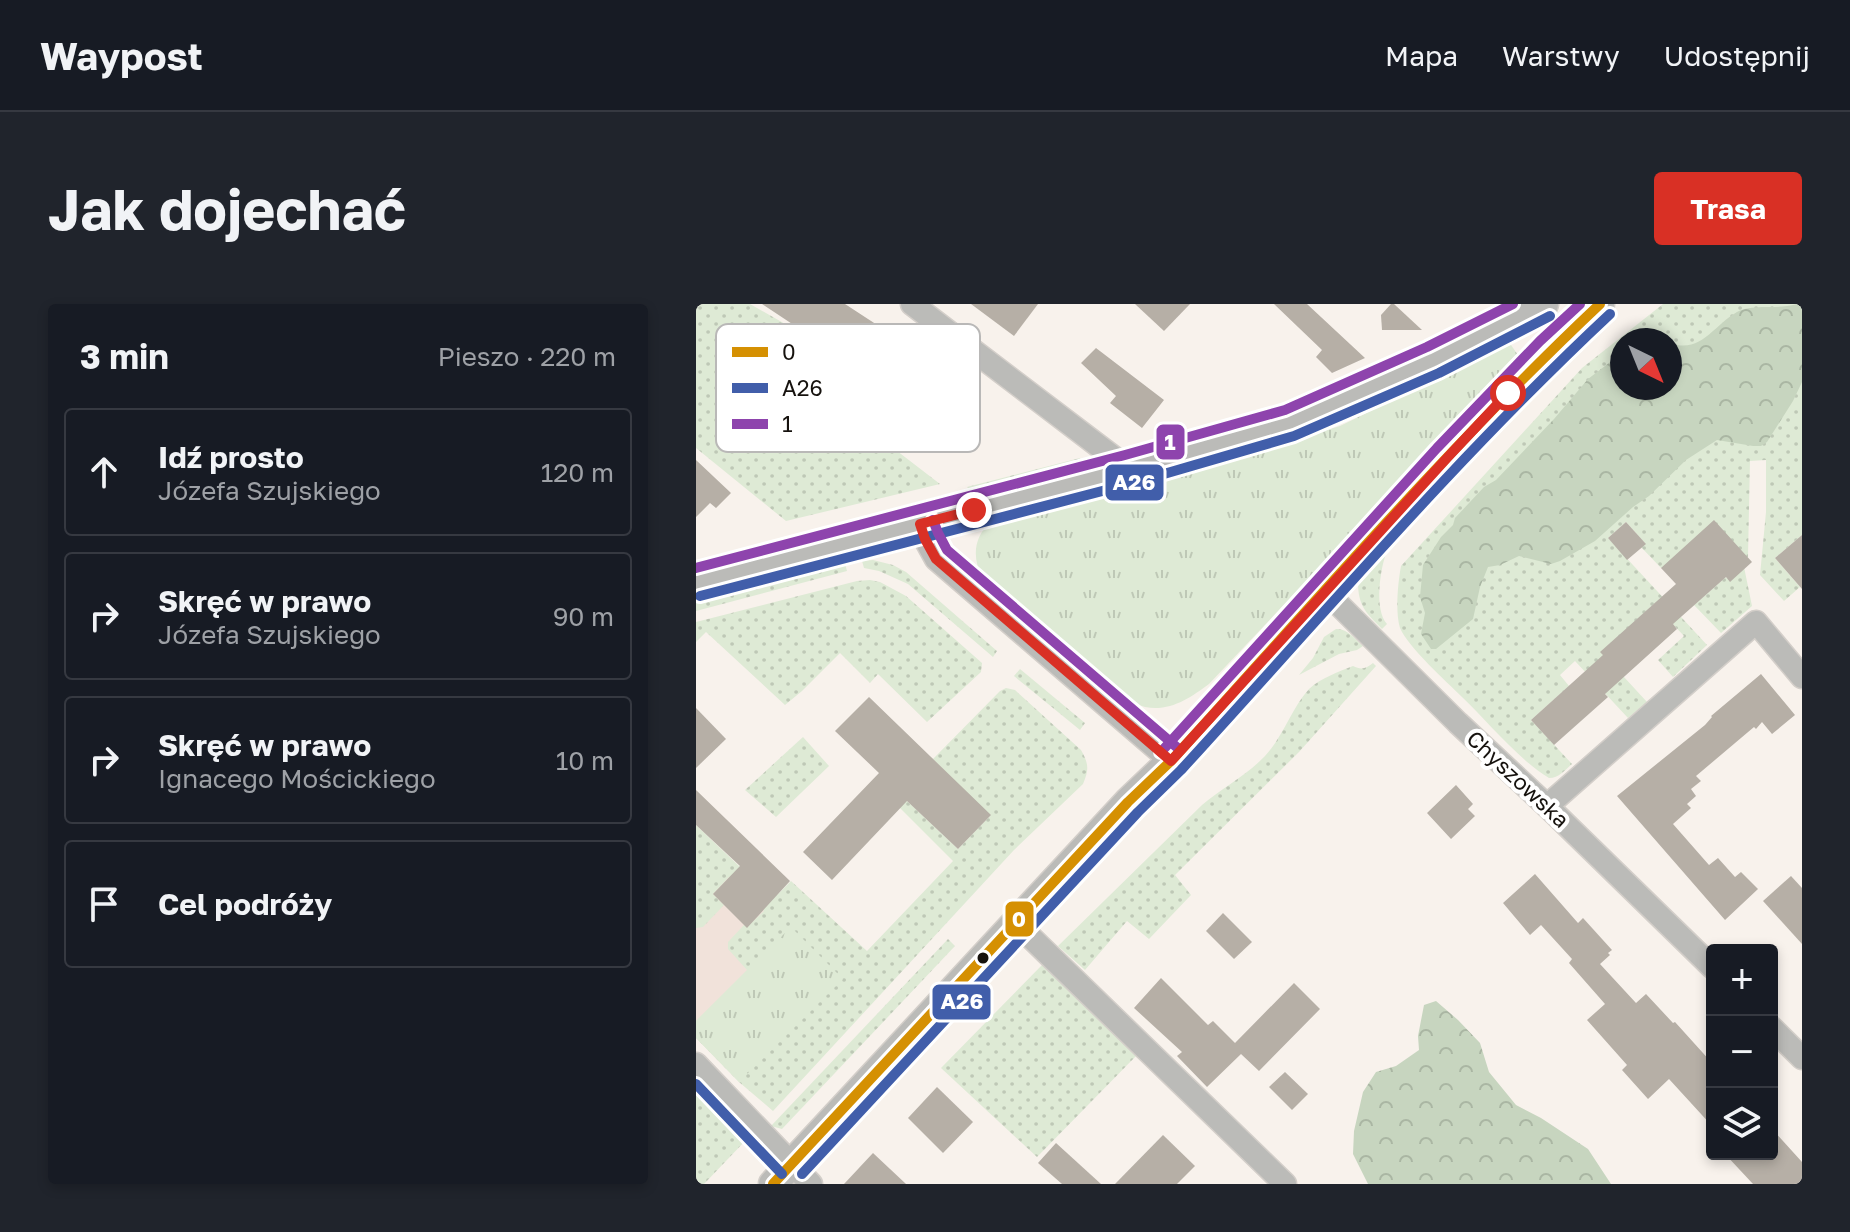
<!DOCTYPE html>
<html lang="pl">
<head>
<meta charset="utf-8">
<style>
	body { margin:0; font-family:"Golos Text",sans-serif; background:#20242c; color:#f1f3f6 }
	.controls { position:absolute; right:24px; bottom:24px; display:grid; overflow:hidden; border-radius:8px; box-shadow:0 4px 12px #0003 }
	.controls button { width:72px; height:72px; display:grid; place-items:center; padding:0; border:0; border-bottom:2px solid #363941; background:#171b24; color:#f1f3f6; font:40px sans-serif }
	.compass { position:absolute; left:914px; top:24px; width:72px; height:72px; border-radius:50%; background:#171b24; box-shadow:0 4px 12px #0003; rotate:137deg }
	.stop { position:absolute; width:24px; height:24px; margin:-18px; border:6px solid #d93025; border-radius:50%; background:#fff }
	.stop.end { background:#d93025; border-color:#fff; box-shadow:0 2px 8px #0008 }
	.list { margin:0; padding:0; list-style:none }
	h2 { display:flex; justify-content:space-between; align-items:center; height:104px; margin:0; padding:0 32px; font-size:34px }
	h2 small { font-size:26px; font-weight:400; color:#9ea1a6 }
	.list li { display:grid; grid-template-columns:52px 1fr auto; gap:24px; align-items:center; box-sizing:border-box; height:128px; margin:0 16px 16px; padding:0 16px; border:2px solid #363941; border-radius:8px }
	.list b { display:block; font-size:30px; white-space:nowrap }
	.list p { margin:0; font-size:26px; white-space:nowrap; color:#9ea1a6 }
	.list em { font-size:26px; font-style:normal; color:#9ea1a6 }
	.icon { flex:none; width:44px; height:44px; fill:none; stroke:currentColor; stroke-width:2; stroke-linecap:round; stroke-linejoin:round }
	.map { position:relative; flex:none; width:1106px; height:880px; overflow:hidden; border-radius:8px }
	header { display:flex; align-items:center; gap:48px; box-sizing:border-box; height:112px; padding:0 40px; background:#171b24; border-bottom:2px solid #363941 }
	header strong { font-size:38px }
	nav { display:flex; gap:44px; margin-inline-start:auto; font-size:28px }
	.intro { display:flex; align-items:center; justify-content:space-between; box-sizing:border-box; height:192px; padding:0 48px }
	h1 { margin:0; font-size:56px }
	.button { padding:20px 36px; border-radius:8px; background:#d93025; color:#fff; font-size:28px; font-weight:700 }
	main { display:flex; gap:48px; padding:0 48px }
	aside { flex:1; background:#171b24; border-radius:8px; box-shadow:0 4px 12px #0003 }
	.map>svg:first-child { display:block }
</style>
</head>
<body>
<header>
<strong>Waypost</strong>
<nav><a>Mapa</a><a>Warstwy</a><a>Udostępnij</a></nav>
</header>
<div class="intro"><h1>Jak dojechać</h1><a class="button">Trasa</a></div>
<main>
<aside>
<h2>3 min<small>Pieszo · 220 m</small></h2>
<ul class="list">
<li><svg class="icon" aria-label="ahead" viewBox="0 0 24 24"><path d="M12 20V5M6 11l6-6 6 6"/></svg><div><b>Idź prosto</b><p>Józefa Szujskiego</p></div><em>120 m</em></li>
<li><svg class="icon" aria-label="right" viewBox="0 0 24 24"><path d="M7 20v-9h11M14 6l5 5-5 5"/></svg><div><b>Skręć w prawo</b><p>Józefa Szujskiego</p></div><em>90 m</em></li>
<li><svg class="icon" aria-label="right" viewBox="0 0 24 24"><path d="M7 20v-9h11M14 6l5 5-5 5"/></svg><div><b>Skręć w prawo</b><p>Ignacego Mościckiego</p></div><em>10 m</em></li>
<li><svg class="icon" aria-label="arrive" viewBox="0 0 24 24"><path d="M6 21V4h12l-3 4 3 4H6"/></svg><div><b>Cel podróży</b></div></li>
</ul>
</aside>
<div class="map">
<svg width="1106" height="880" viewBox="0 0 1106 880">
	<defs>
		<pattern id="grass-dots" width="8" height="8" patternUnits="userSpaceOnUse" patternTransform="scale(2)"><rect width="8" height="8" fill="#deead5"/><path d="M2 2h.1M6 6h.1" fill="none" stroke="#bec8b6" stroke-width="1.8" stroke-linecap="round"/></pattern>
		<pattern id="forest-crowns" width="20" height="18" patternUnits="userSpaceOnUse" patternTransform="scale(2)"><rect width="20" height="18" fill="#c7d5bf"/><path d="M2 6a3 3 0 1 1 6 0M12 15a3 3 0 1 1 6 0" fill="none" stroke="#aab6a3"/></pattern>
		<pattern id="park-tufts" width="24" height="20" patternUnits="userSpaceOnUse" patternTransform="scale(2)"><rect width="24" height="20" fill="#deead5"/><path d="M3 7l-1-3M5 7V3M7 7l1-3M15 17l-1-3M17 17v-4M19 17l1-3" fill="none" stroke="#bec8b6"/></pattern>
	</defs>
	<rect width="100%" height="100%" fill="#f8f2ec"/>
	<path fill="#f1e2da" d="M0,533L95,623L0,734Z"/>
	<g fill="url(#grass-dots)" fill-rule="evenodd">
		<path d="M0,0H54L119,37L108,83L166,120L244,180L90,217L0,144Z"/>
		<path d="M967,0H1106V231L1079,254L1104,283L1088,297L1064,271L1070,208V156L1054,157L1052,253L965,264L945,243L949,239L930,218L912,234L1011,341L977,373L962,356L988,332L958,300L905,348L951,398L932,414L879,357L864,371L873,382L835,416L876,460C869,466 863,474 853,474C823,456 792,418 766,393C750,377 712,343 704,324C699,308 702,278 705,262L886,64ZM926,36H974V84H926Z"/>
		<path d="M384,154L386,160L278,192L271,183Z"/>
		<path d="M247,191L249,199L161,223L158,215Z"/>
		<path d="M691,247C684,264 678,306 691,320L686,325C670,309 662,302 662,278L686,249Z"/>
		<path d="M148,256L151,267L0,307V293Z"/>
		<path d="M177,256L197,261L210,268L301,347L297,353L212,280L183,267L168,264L166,257Z"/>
		<path d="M1047,258L1056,302L1025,329L998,301L1030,273L1034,277Z"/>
		<path d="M174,276L184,278L210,292L286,359L285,368L231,418L182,370L174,379L144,349L106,387L89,401L10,328L0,338V318L161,277Z"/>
		<path d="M640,325C651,324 659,335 667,342L661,346L643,350L603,371L617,354L628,333Z"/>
		<path d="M677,359L680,362L603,448L479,571L495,591L453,635L431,617L389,666L362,642L506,501C526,484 550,472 569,452C587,433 595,405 613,385C625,374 642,368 657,362C665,366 670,365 677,359Z"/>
		<path d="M324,365L389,419L384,426L318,372Z"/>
		<path d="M310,384L319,386L385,446C393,460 393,466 387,480L318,546L77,807L43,778L0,734V717L51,666L32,645V638L48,621L51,623L68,607L33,573L17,590L28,601L7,623L0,624V521L64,582L81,591L95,577L171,647L257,557L203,503L210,496L262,545L294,512L237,455L304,387Z"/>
		<path d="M107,433L133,462L80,513L49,486Z"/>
		<path d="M252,635L259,642L86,825L75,822Z"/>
		<path d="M346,661L441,751L341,853L245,764Z"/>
		<path d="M0,780L51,835L8,880H0Z"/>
	</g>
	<g fill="url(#forest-crowns)">
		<path d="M1101,0H1106V78L1097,97L1071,138L1065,142H1057L1021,136L990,156L953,192L937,203L899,237L864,257L855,260L823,252L804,261L792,263L784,283L777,315L740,345H735L725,330L729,309L724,293L727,261L745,233L757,221L759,214L788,183L800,176L858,115L892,75L926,49V84H974V39C1006,51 1019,18 1045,6C1065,0 1080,6 1101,0Z"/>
		<path d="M740,697L762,716L784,739L793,768L820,801L845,814L892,845L915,880H672L657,850L658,827L667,788L680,768L700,762L723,746L722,732L728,701Z"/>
	</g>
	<g fill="url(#park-tufts)">
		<path d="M815,41L822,51L813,63L513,380C494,394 474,408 449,403C441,401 432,396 425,392L287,274C275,254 278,231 296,217L577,142L644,122L807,42Z"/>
		<path d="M95,623L147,675L43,778L0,734V717Z"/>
	</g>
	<g fill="#b6afa6">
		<path d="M66,0H149L195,30L175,60L143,39L137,47Z"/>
		<path d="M275,0H342L318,32Z"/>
		<path d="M439,0H494L468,27Z"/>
		<path d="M578,0H611L669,54L636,69L620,53L626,46Z"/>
		<path d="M695,0H698L726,26H686L685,11Z"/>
		<path d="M400,44L468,96L446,124L414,99L420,92L385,59Z"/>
		<path d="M0,156L35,189L20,204L14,199L0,213Z"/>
		<path d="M1018,216L1056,258L1034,278L1030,273L977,320L981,325L909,390L912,393L858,441L835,416L907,351L904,348L980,280L965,264Z"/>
		<path d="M930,218L950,240L931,256L912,234Z"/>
		<path d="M1106,231V285L1079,254Z"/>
		<path d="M1065,370L1099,411L1076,430L1066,418L1060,425L1058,423L1000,472L1005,477L995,485L1000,492L991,500L995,504L977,520L1013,561L1022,554L1039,573L1045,568L1062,585L1029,616L921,492L1009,421L1016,413L1015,412Z"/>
		<path d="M173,393L295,511L262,545L211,497L136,576L107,548L183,469L139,427Z"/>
		<path d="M0,404L30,435L0,464Z"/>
		<path d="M760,481L777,500L772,505L779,512L755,535L731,509Z"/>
		<path d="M0,486L94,577L51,624L17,590L44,562L0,521Z"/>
		<path d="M839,570L882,619L887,614L916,646L912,649L914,651L904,660L940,699L950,690L977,719L979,718L1016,759V822L973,775L952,795L926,766L931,761L891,716L909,700L873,659L876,655L845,621L834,631L807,599Z"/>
		<path d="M1095,572L1106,584V640L1067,597Z"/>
		<path d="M527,609L556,638L538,655L510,627Z"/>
		<path d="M465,674L512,721L517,717L539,739L598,679L624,705L563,767L545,750L511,783L481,752L486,748L438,704Z"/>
		<path d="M589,768L612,790L596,806L573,783Z"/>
		<path d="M241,783L277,818L247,849L212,814Z"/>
		<path d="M1076,825L1106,858V880H1057L1029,850H1076Z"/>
		<path d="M467,831L499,862L481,880H419Z"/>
		<path d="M360,839L405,880H366L342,859Z"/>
		<path d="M177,849L210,880H148Z"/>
	</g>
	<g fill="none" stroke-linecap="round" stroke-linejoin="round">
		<g stroke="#d3cec9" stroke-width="25">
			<g id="minor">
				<path d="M216,0L433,165"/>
				<path d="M224,220L229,235L240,255L475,457"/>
				<path d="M629,287L762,419L851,502L1016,663"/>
				<path d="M851,502L1060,318L1106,373"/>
				<path d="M321,620L589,880"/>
				<path d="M1076,724L1106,754"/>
				<path d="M0,760L115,880"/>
			</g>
		</g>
		<g stroke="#d3cec9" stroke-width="31">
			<g id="tertiary">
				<path d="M0,278L433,165L594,119L737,56L848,0"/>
				<path d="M77,880L432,498L475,457L751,154L854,47L904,0"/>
			</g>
		</g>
		<use href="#minor" stroke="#bbbbb8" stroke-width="22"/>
		<use href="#tertiary" stroke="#bbbbb8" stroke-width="28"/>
		<g stroke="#fff" stroke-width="16">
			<path id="bus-1" d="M77,880L432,498L475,457C615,303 752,143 904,0"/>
		</g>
		<g stroke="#fff" stroke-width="16">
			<g id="bus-2">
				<path d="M4,292L437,179L598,132L743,69L854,12"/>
				<path d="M0,780L86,870"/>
				<path d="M106,870L442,508L485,466C625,313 762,152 914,10"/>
			</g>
		</g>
		<g stroke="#fff" stroke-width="16">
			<g id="bus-3">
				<path d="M237,216L242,229L251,246L484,446"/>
				<path d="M0,264L429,151L589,106L731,43L817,0"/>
				<path d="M465,448L741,144L844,37L884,0"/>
			</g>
		</g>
		<use href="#bus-1" stroke="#d59002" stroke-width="10"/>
		<use href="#bus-2" stroke="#415eaa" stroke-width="10"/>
		<use href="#bus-3" stroke="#8e44ad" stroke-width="10"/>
	</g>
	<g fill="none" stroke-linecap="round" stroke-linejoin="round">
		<path stroke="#d93025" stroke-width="10" d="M278,206L224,220L229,235L240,255L475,457L751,154L812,89"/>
	</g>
	<circle fill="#16120e" stroke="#fff" stroke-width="3" cx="287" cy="654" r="7"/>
	<g text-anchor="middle" stroke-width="8" stroke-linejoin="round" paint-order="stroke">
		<g font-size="22" fill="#16120e" stroke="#fff">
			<text transform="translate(822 475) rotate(43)" y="8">Chyszowska</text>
		</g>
	</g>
	<rect x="20" y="20" width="264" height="128" rx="12" fill="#fff" stroke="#b9b8b7" stroke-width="2"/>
	<rect x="36" y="43" width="36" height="10" fill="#d59002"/>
	<rect x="36" y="79" width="36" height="10" fill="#415eaa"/>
	<rect x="36" y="115" width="36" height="10" fill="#8e44ad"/>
	<g font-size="22" fill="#16120e">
		<text x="86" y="56">0</text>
		<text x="86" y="92">A26</text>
		<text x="86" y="128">1</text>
	</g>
	<g stroke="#fff" stroke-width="3">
		<rect x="459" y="119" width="31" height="38" rx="8" fill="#8e44ad"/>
		<rect x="408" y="159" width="61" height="39" rx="8" fill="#415eaa"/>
		<rect x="308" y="596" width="31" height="38" rx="8" fill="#d59002"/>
		<rect x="235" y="679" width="61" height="38" rx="8" fill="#415eaa"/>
	</g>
	<g font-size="22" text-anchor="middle" font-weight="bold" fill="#fff">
		<text x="474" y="146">1</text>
		<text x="438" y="186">A26</text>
		<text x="323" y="623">0</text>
		<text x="266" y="705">A26</text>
	</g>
</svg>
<div class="controls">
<button>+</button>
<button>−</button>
<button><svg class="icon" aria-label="layers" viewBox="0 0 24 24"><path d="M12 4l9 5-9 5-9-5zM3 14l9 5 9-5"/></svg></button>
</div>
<svg class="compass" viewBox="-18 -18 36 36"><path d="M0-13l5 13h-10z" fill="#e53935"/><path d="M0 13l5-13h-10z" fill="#9ea1a6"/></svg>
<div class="stop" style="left:812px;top:89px"></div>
<div class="stop end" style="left:278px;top:206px"></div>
</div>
</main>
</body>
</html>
